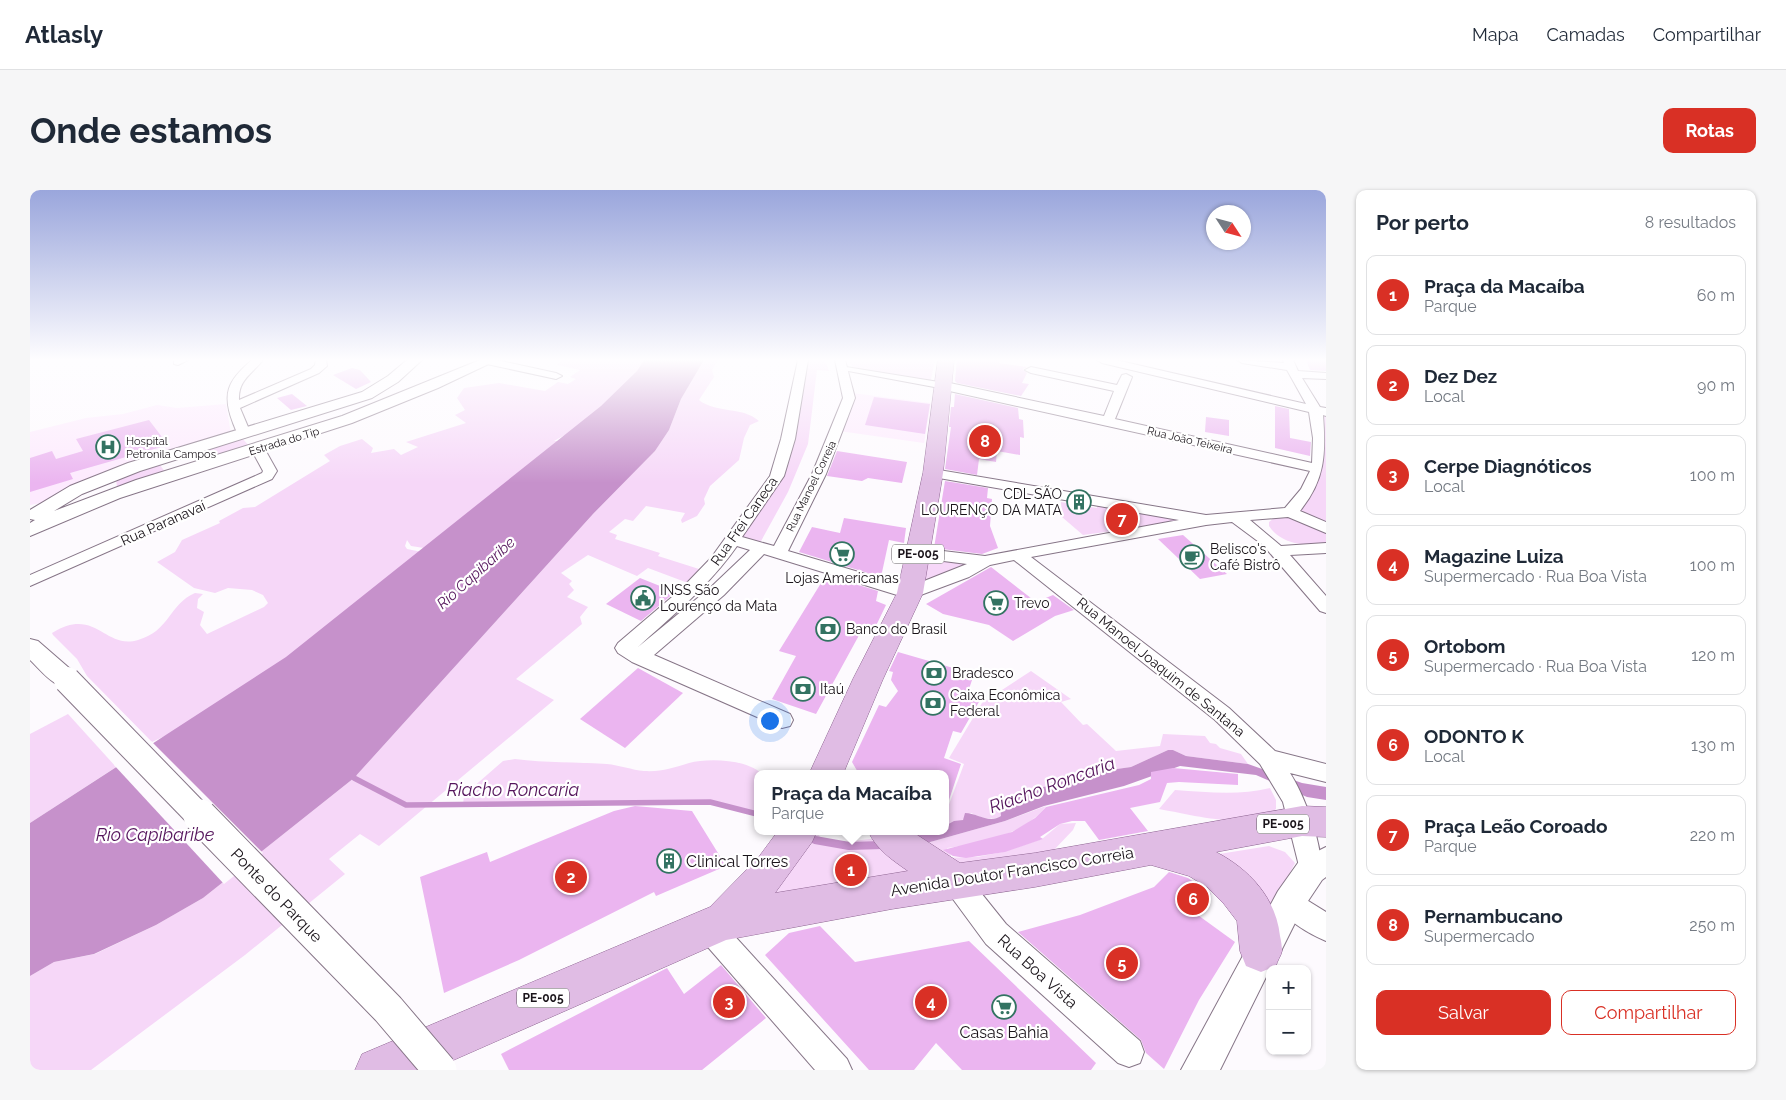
<!DOCTYPE html>
<html lang="pt">
<head>
<meta charset="utf-8">
<style>
	body { margin:0; font-family:Raleway,sans-serif; background:#f6f6f7; color:#1f2937 }
	.controls { position:absolute; right:15px; bottom:15px; display:grid; overflow:hidden; border-radius:10px; box-shadow:0 1px 4px #0004 }
	.controls button { width:45px; height:45px; display:grid; place-items:center; padding:0; border:0; border-bottom:1px solid #e0e1e3; background:#fff; color:#1f2937; font:25px sans-serif }
	.compass { position:absolute; left:1176px; top:15px; width:45px; height:45px; border-radius:50%; background:#fff; box-shadow:0 1px 4px #0004; rotate:126deg }
	.you { position:absolute; left:739px; top:530px; width:18px; height:18px; margin:-12px; border:4px solid #fff; border-radius:50%; background:#1a73e8; box-shadow:0 0 0 8px #1a73e833 }
	.badge { display:grid; place-items:center; width:32px; height:32px; border-radius:50%; background:#d93025; color:#fff; font-size:16px; font-weight:700 }
	.pin { position:absolute; translate:-50% -50%; border:2px solid #fff; box-shadow:0 1px 5px #0006 }
	.popup { position:absolute; left:724px; top:580px; width:195px; height:65px; box-sizing:border-box; display:grid; place-content:center; border-radius:10px; background:#fff; filter:drop-shadow(0 1px 4px #0005); font-size:16px; white-space:nowrap; color:#747a83 }
	.popup b { font-size:19px; color:#1f2937 }
	.popup::after { content:''; position:absolute; left:50%; top:100%; margin-left:-10px; border:10px solid transparent; border-top-color:#fff }
	.list { margin:0; padding:0; list-style:none }
	h2 { display:flex; justify-content:space-between; align-items:center; height:65px; margin:0; padding:0 20px; font-size:21px }
	h2 small { font-size:16px; font-weight:400; color:#747a83 }
	.list li { display:grid; grid-template-columns:32px 1fr auto; gap:15px; align-items:center; box-sizing:border-box; height:80px; margin:0 10px 10px; padding:0 10px; border:1px solid #e0e1e3; border-radius:10px }
	.list b { display:block; font-size:19px; white-space:nowrap }
	.list p { margin:0; font-size:16px; white-space:nowrap; color:#747a83 }
	.list em { font-size:16px; font-style:normal; color:#747a83 }
	.actions { display:flex; gap:10px; padding:15px 20px }
	.actions a { flex:1; padding:11px 0; border:1px solid #d93025; border-radius:10px; text-align:center; font-size:18px; color:#d93025 }
	.actions .main { background:#d93025; color:#fff }
	.map { position:relative; flex:none; width:1296px; height:880px; overflow:hidden; border-radius:10px }
	header { display:flex; align-items:center; gap:30px; box-sizing:border-box; height:70px; padding:0 25px; background:#fff; border-bottom:1px solid #e0e1e3 }
	header strong { font-size:24px }
	nav { display:flex; gap:28px; margin-inline-start:auto; font-size:18px }
	.intro { display:flex; align-items:center; justify-content:space-between; box-sizing:border-box; height:120px; padding:0 30px }
	h1 { margin:0; font-size:35px }
	.button { padding:12px 22px; border-radius:10px; background:#d93025; color:#fff; font-size:18px; font-weight:700 }
	main { display:flex; gap:30px; padding:0 30px }
	aside { flex:1; background:#fff; border-radius:10px; box-shadow:0 1px 4px #0004 }
	.map>svg:first-child { display:block }
</style>
</head>
<body>
<header>
<strong>Atlasly</strong>
<nav><a>Mapa</a><a>Camadas</a><a>Compartilhar</a></nav>
</header>
<div class="intro"><h1>Onde estamos</h1><a class="button">Rotas</a></div>
<main>
<div class="map">
<svg width="1296" height="880" viewBox="0 0 1296 880">
	<rect width="100%" height="100%" fill="#fdfafe"/>
	<g fill="#fdeafe">
		<path d="M822,203L901,213L894,253L809,241Z"/>
		<path d="M196,214L201,244L111,269L32,300L11,313L0,315V242L56,228L93,224L127,215L147,218Z"/>
	</g>
	<g fill="#f6d7f8">
		<path d="M525,170H617L612,178L557,233L524,251H528L394,358L381,356L377,350L375,356L377,359L392,362L313,436L154,537L122,552L57,486L47,469L23,445L22,443C66,416 74,460 108,450C140,441 139,414 165,403L173,404L168,409L167,418L174,422L170,435L177,444L234,417L238,413L233,405L222,400L198,398L185,403L164,398L127,372L145,362L152,350L190,333L189,331L213,318L225,317L300,271L294,265L310,256L332,249L343,258L341,263L364,259L371,265L388,257L376,252L436,233L425,225L435,220L427,208L434,198L469,193L515,201L528,192L538,194L546,189L540,187L550,180L527,175L530,171Z"/>
		<path d="M674,170H688L682,180L684,187L669,210C687,224 712,216 729,231L720,235L714,248L709,270L680,296L674,309L675,314L667,326L652,333L651,330L655,323L616,316L603,331L595,329L579,342L587,345L585,349L630,363L628,366L669,379L658,393L618,378L607,386L558,365L531,383L542,391L539,394L544,400L537,407L558,417L550,427L552,434L486,489L524,510L349,656L330,644L299,669L315,684L215,765L61,880H0V786L24,772L65,764L126,735L173,708L324,588L563,324L625,261L639,240L651,209Z"/>
		<path d="M776,170H795L799,181L787,180L778,254L758,302L730,353L705,346L735,306Z"/>
		<path d="M819,170H905L900,194L823,179Z"/>
		<path d="M1290,222L1296,223V336L1266,322C1296,286 1293,267 1290,222Z"/>
		<path d="M213,249L219,256C205,261 183,272 170,265L173,261Z"/>
		<path d="M130,275L135,282L87,297L86,289Z"/>
		<path d="M1031,312L1067,318V313L1150,328L1151,332L1053,345L1032,327Z"/>
		<path d="M1257,327L1267,329L1296,343V354C1276,356 1252,355 1239,336V332L1243,329Z"/>
		<path d="M888,363L955,371L880,403Z"/>
		<path d="M1001,481L1041,509L1031,512L1053,535L1057,534L1086,561L1130,556L1133,544L1175,546L1180,553L1186,554L1190,558L1211,564L1218,574L1156,566L1143,560H1138L1101,577L1037,586L1023,595L993,601L977,608L970,618L971,626C962,631 951,628 941,623L930,632L915,636V618L918,617L934,574L919,568L952,513Z"/>
		<path d="M38,524L86,577L0,633V544Z"/>
		<path d="M485,569C516,573 546,572 577,574C589,575 602,580 614,581C632,582 642,578 659,573C678,568 717,569 732,584H727V621L726,624L680,612L433,615L434,605L473,571Z"/>
		<path d="M1240,598L1246,610V619C1222,642 1159,624 1129,619L1145,600C1177,602 1208,606 1240,598Z"/>
		<path d="M1016,616C994,645 951,653 917,658L921,666L886,656L975,631Z"/>
		<path d="M1046,633L1043,640L1022,662L926,674L910,668L947,667L973,662L1012,649L1030,634Z"/>
		<path d="M787,643L796,654L849,648L904,695L713,728Z"/>
		<path d="M1239,656L1255,662L1265,673L1241,719L1183,665Z"/>
	</g>
	<g fill="#c691cb">
		<path d="M614,170H674L651,209L639,240L625,261L563,324L324,588L173,708L126,735L64,764L24,772L0,786V633L256,467L571,216L607,181Z"/>
		<path d="M1138,560H1143L1156,566L1218,574L1272,593L1296,597V610L1277,607L1226,585L1150,576L1094,596L1014,616L975,631L886,656L884,646L889,641H915V636L924,631L933,630L935,623C947,623 959,634 971,626L970,618L973,609L993,601L1023,595L1037,586L1101,577Z"/>
	</g>
	<path fill="#fdfafe" d="M121,551L233,663L194,694L84,575Z"/>
	<g fill="none" stroke-linecap="round" stroke-linejoin="round">
		<path stroke="#c691cb" stroke-width="5.5" d="M323,583L324,588L376,615L680,612L727,624"/>
		<path stroke="#c691cb" stroke-width="8" d="M785,650L819,656L853,655"/>
	</g>
	<g fill="#ebb5f0">
		<path d="M927,170H970L969,173L997,177L993,179L997,183L992,193L999,194L991,206L927,193L925,191Z"/>
		<path d="M1276,170H1296V181L1280,180Z"/>
		<path d="M322,178L330,180L341,192L326,199L303,185Z"/>
		<path d="M262,204L277,216L261,220L247,208Z"/>
		<path d="M925,204L988,218L989,229L993,230L994,248L990,247V265L967,261L966,272L949,269L947,285L915,279L921,237H919L921,217H924Z"/>
		<path d="M844,207L900,214L895,244L835,235Z"/>
		<path d="M1245,216L1259,219L1260,248L1281,252L1280,266L1245,258Z"/>
		<path d="M1176,227L1199,230V246L1175,242Z"/>
		<path d="M119,230L138,255L40,283L43,289L0,302V268L22,261L26,269L53,261L46,249Z"/>
		<path d="M807,261L877,272L872,293L838,288L832,291L797,286Z"/>
		<path d="M915,291L958,298L957,308L962,309L960,336L968,358L952,364L904,358Z"/>
		<path d="M814,328L876,338L874,353L859,350L851,387L769,362L782,337L810,343Z"/>
		<path d="M1153,345L1197,384L1170,389L1128,349Z"/>
		<path d="M961,377L1006,412L1023,405L1044,420L1025,426L983,451L959,435L913,424L896,414Z"/>
		<path d="M796,385L848,401L846,411L856,415L843,442L833,438L786,524L742,509L766,466L749,461Z"/>
		<path d="M610,388L645,402L611,431L576,414Z"/>
		<path d="M868,462L944,484L937,505L950,510L931,543L923,541L914,568L931,574L917,616H915V584H829L822,572L849,515L856,517L868,501L861,490L863,482L859,481Z"/>
		<path d="M608,478L653,503L595,558L550,529Z"/>
		<path d="M1143,578L1208,584V595L1149,592L1137,593L1130,612L1100,618L1118,641L1069,650L1055,631H1042L1030,634L1010,647L1013,649L975,662L936,668L923,666L913,660L982,642L1005,628L1016,617L1109,595L1121,589V582Z"/>
		<path d="M605,616L662,621L696,676L626,706L624,702L489,770L414,803L390,687L457,662L460,672L584,621Z"/>
		<path d="M1139,682L1158,688L1181,704L1165,723L1205,752L1169,810L1134,879L1116,863L1111,850L988,742L1050,725L1124,697Z"/>
		<path d="M790,736L825,772L939,751L1066,873L1061,880H932L906,853L884,880H839L735,765L759,743Z"/>
		<path d="M691,775L736,828L672,880H479L471,864L637,778L654,804Z"/>
	</g>
	<g fill="none" stroke-linecap="round" stroke-linejoin="round">
		<g stroke="#867587" stroke-width="2">
			<path id="pedestrian" d="M810,176L915,193L919,196L915,199L813,180L809,178Z"/>
		</g>
		<g stroke="#867587" stroke-width="2">
			<g id="minor">
				<path d="M144,170H158L148,175L144,174Z"/>
				<path d="M222,170H233C222,184 208,190 209,210L281,179L285,175L286,170H296L297,176L289,183L210,218L221,244L214,248C207,246 206,240 203,233C192,204 197,191 222,170Z"/>
				<path d="M451,170H466L526,183L532,186L526,189L452,173Z"/>
				<path d="M768,170H778L765,249L754,286L712,347L744,356L782,284L813,208L805,170H815L825,208L796,284L758,361L879,397L937,374L882,367L880,363L882,359L888,358L955,366L1149,330L903,287L898,286L896,283L898,280L903,279L1176,325L1255,318L1271,299L1280,281L915,200L909,196L911,194L915,192L1074,226L1084,201L1001,183L995,180L1001,177L1087,195L1092,185L1096,184L1102,187L1085,229L1282,273L1283,248L1279,222L1072,173L1067,170H1086L1276,214L1257,180L1212,173L1207,170L1254,173L1253,170H1263L1268,181L1296,183V189L1272,188L1290,217L1296,218V226L1293,225C1296,265 1295,290 1270,321L1296,332V343L1258,327L1220,330L1251,356L1296,353V363L1260,365L1296,406V423L1290,421L1233,355L1202,332L1176,335L1001,367L1199,518L1245,561L1296,574V592L1260,583C1275,606 1296,662 1290,688L1281,692L1272,688L1253,612L1230,574L1185,530L984,370L960,375L939,387L880,409L734,364L694,405L624,465L760,524L763,530L760,536L752,538L602,472L588,463L585,458L588,453L649,401L681,368L740,286L751,249ZM707,356L720,360L681,397L608,457C643,425 680,395 707,356Z"/>
				<path d="M228,255L233,256L247,281L242,289L0,396V385L232,283L233,281L221,259Z"/>
				<path d="M926,680L935,683L976,734L1110,851L1114,862L1110,873L1099,877L1088,873L956,754L917,701L913,692L917,683Z"/>
				<path d="M1259,699L1296,722V751C1279,744 1253,729 1246,712L1250,703Z"/>
				<path d="M680,726L690,730L817,869L822,880H785L670,748L666,739L670,730Z"/>
			</g>
		</g>
		<g stroke="#867587" stroke-width="2">
			<g id="tertiary">
				<path d="M377,170H392L368,192L342,208L110,281L52,304L24,321L106,290L312,226L450,170H467L408,198L322,233L90,308L0,346V333L5,330L0,329V320L40,296L98,273L332,202L358,186Z"/>
				<path d="M0,449L8,451L46,484L49,490L46,496C26,502 13,482 0,470Z"/>
				<path d="M1296,657V687L1292,690L1270,723L1242,779H1240L1190,880H1151L1248,701L1270,670Z"/>
			</g>
		</g>
		<g stroke="#8e6592" stroke-width="1">
			<g id="primary">
				<path d="M908,170H924L913,283L893,403L853,489L813,584H779L823,489L867,403L893,283Z"/>
				<path d="M1272,616L1296,617V647L1272,646L1186,662C1219,679 1246,708 1250,746C1251,750 1252,757 1252,761C1251,766 1247,771 1246,776L1231,782L1216,776L1210,761L1207,731L1194,714L1177,697L1159,686L1121,675L1005,697L862,719L696,750L401,880H325L332,864L680,717L728,668L748,641H787L782,652L745,703L878,681C861,669 847,660 838,641H881L930,673L1005,663Z"/>
			</g>
		</g>
		<use href="#pedestrian" fill="#fff" fill-rule="evenodd"/>
		<use href="#minor" fill="#fff" fill-rule="evenodd"/>
		<use href="#tertiary" fill="#fff" fill-rule="evenodd"/>
		<use href="#primary" fill="#e0bce4" fill-rule="evenodd"/>
		<g stroke="#867587" stroke-width="28" stroke-linecap="butt">
			<path id="tertiary-bridge-far1" d="M37,490L171,628"/>
		</g>
		<g stroke="#867587" stroke-width="35" stroke-linecap="butt">
			<path id="tertiary-bridge" d="M170,626L358,819L410,880"/>
		</g>
		<use href="#tertiary-bridge-far1" stroke="#fff" stroke-width="26"/>
		<use href="#tertiary-bridge" stroke="#fff" stroke-width="33"/>
	</g>
	<linearGradient id="sky" x2="0" y2="1"><stop stop-color="#9aa6dc"/><stop offset="0.58" stop-color="#fefdff"/><stop offset="1" stop-color="#fefdff" stop-opacity="0"/></linearGradient>
	<rect width="1296" height="293" fill="url(#sky)"/>
	<defs>
		<g id="hospital-ring" transform="scale(1.25)"><circle r="9.5" fill="#fff" stroke="#337362" stroke-width="1.5"/><path d="M-5-5h3v3.5h4V-5h3V5h-3V1.5h-4V5h-3Z" fill="#337362"/></g>
		<g id="building-ring" transform="scale(1.25)"><circle r="9.5" fill="#fff" stroke="#337362" stroke-width="1.5"/><path d="M-4-6H4V6H1V3H-1V6H-4ZM-2.5-4.3h1.7v1.8h-1.7ZM.8-4.3h1.7v1.8H.8ZM-2.5-1h1.7V.8h-1.7ZM.8-1h1.7V.8H.8Z" fill="#337362"/></g>
		<g id="supermarket-ring" transform="scale(1.25)"><circle r="9.5" fill="#fff" stroke="#337362" stroke-width="1.5"/><path d="M-6-5.5h2.5l.6 2H6L4.5 2H-2.5L-4.4-4H-6ZM-1.5 3.2a1.3 1.3 0 1 0 .1 0ZM3 3.2a1.3 1.3 0 1 0 .1 0Z" fill="#337362"/></g>
		<g id="cafe-ring" transform="scale(1.25)"><circle r="9.5" fill="#fff" stroke="#337362" stroke-width="1.5"/><path d="M-5.5-4.5H6V0H3Q3 3.5 0 3.5H-2.5Q-5.5 3.5-5.5 0ZM3-3.2v2h1.7v-2ZM-6 4.5H4V6H-6Z" fill="#337362"/></g>
		<g id="civic-ring" transform="scale(1.25)"><circle r="9.5" fill="#fff" stroke="#337362" stroke-width="1.5"/><path d="M-.6-6.5H3V-4.5H.6V-3L4-1V1h2V6H-6V1h2V-1L-.6-3ZM-1.2 2.5V6h2.4V2.5Z" fill="#337362"/></g>
		<g id="bank-ring" transform="scale(1.25)"><circle r="9.5" fill="#fff" stroke="#337362" stroke-width="1.5"/><path d="M-6-4H6V4H-6ZM0-2.3a2.3 2.3 0 1 0 0 4.6a2.3 2.3 0 1 0 0-4.6Z" fill="#337362"/></g>
	</defs>
	<g fill-rule="evenodd">
		<use href="#hospital-ring" x="78" y="257"/>
		<use href="#building-ring" x="1049" y="312"/>
		<use href="#supermarket-ring" x="812" y="364"/>
		<use href="#cafe-ring" x="1162" y="367"/>
		<use href="#civic-ring" x="613" y="408"/>
		<use href="#supermarket-ring" x="966" y="413"/>
		<use href="#bank-ring" x="798" y="439"/>
		<use href="#bank-ring" x="904" y="483"/>
		<use href="#bank-ring" x="773" y="499"/>
		<use href="#bank-ring" x="903" y="513"/>
		<use href="#building-ring" x="639" y="671"/>
		<use href="#supermarket-ring" x="974" y="817"/>
	</g>
	<g text-anchor="middle" stroke-width="4.5" stroke-linejoin="round" paint-order="stroke">
		<g font-size="11" fill="#1a141a" stroke="#fff">
			<text transform="translate(1160 250) rotate(13)" y="4">Rua João Teixeira</text>
			<text transform="translate(254 251) rotate(-17)" y="4">Estrada do Tip</text>
			<text transform="translate(781 296) rotate(-64)" y="4">Rua Manoel Correia</text>
		</g>
		<g font-size="11" fill="#1a141a" stroke="#fff" text-anchor="start">
			<text x="96" y="255">Hospital<tspan x="96" dy="13">Petronila Campos</tspan></text>
		</g>
		<g fill="#fff" stroke="#5f5a5f" stroke-width="1">
			<rect x="862" y="354.5" width="52" height="19" rx="4"/>
			<rect x="1227" y="624.5" width="52" height="19" rx="4"/>
			<rect x="487" y="798.5" width="52" height="19" rx="4"/>
		</g>
		<g font-size="12" font-weight="bold" fill="#1a141a">
			<text x="888" y="368">PE-005</text>
			<text x="1253" y="638">PE-005</text>
			<text x="513" y="812">PE-005</text>
		</g>
		<g font-size="14" fill="#1a141a" stroke="#fff" text-anchor="start">
			<text x="1032" y="309" text-anchor="end">CDL SÃO<tspan x="1032" dy="16">LOURENÇO DA MATA</tspan></text>
			<text x="1180" y="364">Belisco's<tspan x="1180" dy="16">Café Bistrô</tspan></text>
			<text x="812" y="393" text-anchor="middle">Lojas Americanas</text>
			<text x="630" y="405">INSS São<tspan x="630" dy="16">Lourenço da Mata</tspan></text>
			<text x="984" y="418">Trevo</text>
			<text x="816" y="444">Banco do Brasil</text>
			<text x="922" y="488">Bradesco</text>
			<text x="790" y="504">Itaú</text>
			<text x="920" y="510">Caixa Econômica<tspan x="920" dy="16">Federal</tspan></text>
		</g>
		<g font-size="14" fill="#1a141a" stroke="#fff">
			<text transform="translate(714 331) rotate(-55)" y="5">Rua Frei Caneca</text>
			<text transform="translate(133 333) rotate(-24)" y="5">Rua Paranavaí</text>
			<text transform="translate(1131 477) rotate(39)" y="5">Rua Manoel Joaquim de Santana</text>
		</g>
		<g font-size="15" font-style="italic" fill="#55155c" stroke="#fff">
			<text transform="translate(446 383) rotate(-42)" y="5">Rio Capibaribe</text>
		</g>
		<g font-size="16" fill="#1a141a" stroke="#fff" text-anchor="start">
			<text x="656" y="677">Clinical Torres</text>
			<text x="974" y="848" text-anchor="middle">Casas Bahia</text>
		</g>
		<g font-size="16" fill="#1a141a" stroke="#fff">
			<text transform="translate(982 681) rotate(-9)" y="6">Avenida Doutor Francisco Correia</text>
			<text transform="translate(247 705) rotate(46)" y="6">Ponte do Parque</text>
			<text transform="translate(1008 781) rotate(42)" y="6">Rua Boa Vista</text>
		</g>
		<g font-size="18" font-style="italic" fill="#55155c" stroke="#fff">
			<text transform="translate(1022 595) rotate(-20)" y="6">Riacho Roncaria</text>
			<text x="483" y="606">Riacho Roncaria</text>
			<text x="125" y="651">Rio Capibaribe</text>
		</g>
	</g>
</svg>
<div class="controls">
<button>+</button>
<button>−</button>
</div>
<svg class="compass" viewBox="-18 -18 36 36"><path d="M0-13l5 13h-10z" fill="#e53935"/><path d="M0 13l5-13h-10z" fill="#747a83"/></svg>
<div class="you"></div>
<div class="pin badge" style="left:821px;top:680px">1</div>
<div class="popup"><b>Praça da Macaíba</b>Parque</div>
<div class="pin badge" style="left:541px;top:687px">2</div>
<div class="pin badge" style="left:699px;top:812px">3</div>
<div class="pin badge" style="left:901px;top:812px">4</div>
<div class="pin badge" style="left:1092px;top:773px">5</div>
<div class="pin badge" style="left:1163px;top:709px">6</div>
<div class="pin badge" style="left:1092px;top:329px">7</div>
<div class="pin badge" style="left:955px;top:251px">8</div>
</div>
<aside>
<h2>Por perto<small>8 resultados</small></h2>
<ul class="list">
<li><span class="badge">1</span><div><b>Praça da Macaíba</b><p>Parque</p></div><em>60 m</em></li>
<li><span class="badge">2</span><div><b>Dez Dez</b><p>Local</p></div><em>90 m</em></li>
<li><span class="badge">3</span><div><b>Cerpe Diagnóticos</b><p>Local</p></div><em>100 m</em></li>
<li><span class="badge">4</span><div><b>Magazine Luiza</b><p>Supermercado · Rua Boa Vista</p></div><em>100 m</em></li>
<li><span class="badge">5</span><div><b>Ortobom</b><p>Supermercado · Rua Boa Vista</p></div><em>120 m</em></li>
<li><span class="badge">6</span><div><b>ODONTO K</b><p>Local</p></div><em>130 m</em></li>
<li><span class="badge">7</span><div><b>Praça Leão Coroado</b><p>Parque</p></div><em>220 m</em></li>
<li><span class="badge">8</span><div><b>Pernambucano</b><p>Supermercado</p></div><em>250 m</em></li>
</ul>
<div class="actions"><a class="main">Salvar</a><a>Compartilhar</a></div>
</aside>
</main>
</body>
</html>
